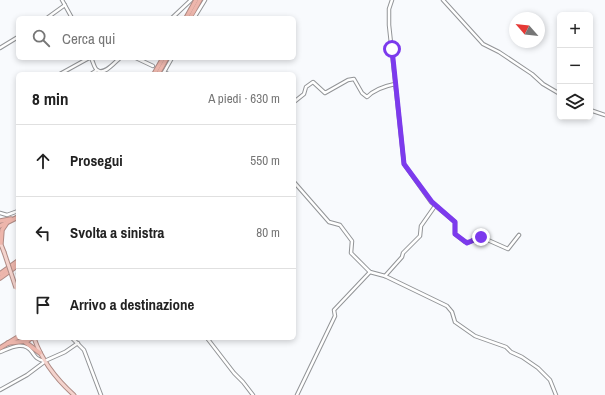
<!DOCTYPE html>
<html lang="it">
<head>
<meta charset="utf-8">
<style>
	body { margin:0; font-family:"Archivo Narrow",sans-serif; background:#f6f6f6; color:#222 }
	.controls { position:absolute; right:12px; top:12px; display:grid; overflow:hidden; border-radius:6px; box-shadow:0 2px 6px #0003 }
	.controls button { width:36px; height:36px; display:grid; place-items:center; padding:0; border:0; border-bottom:1px solid #e0e0e0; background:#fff; color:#222; font:20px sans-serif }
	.compass { position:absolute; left:509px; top:12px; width:36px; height:36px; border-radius:50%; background:#fff; box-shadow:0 2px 6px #0003; rotate:298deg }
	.stop { position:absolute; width:12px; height:12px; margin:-9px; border:3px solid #7c3aed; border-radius:50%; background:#fff }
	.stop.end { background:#7c3aed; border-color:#fff; box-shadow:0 1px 4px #0008 }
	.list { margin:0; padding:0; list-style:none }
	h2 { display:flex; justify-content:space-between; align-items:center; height:52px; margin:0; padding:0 16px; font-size:17px }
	h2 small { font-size:13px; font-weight:400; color:#767676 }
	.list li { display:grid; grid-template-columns:26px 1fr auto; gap:12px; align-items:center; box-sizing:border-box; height:72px; padding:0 16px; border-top:1px solid #e0e0e0 }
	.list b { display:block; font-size:15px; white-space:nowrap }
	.list em { font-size:13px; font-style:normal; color:#767676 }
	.icon { flex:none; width:22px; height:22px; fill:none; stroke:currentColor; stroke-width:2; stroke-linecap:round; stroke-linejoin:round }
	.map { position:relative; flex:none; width:605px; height:395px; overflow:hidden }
	.search { position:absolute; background:#fff; box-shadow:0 2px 6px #0003; left:16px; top:16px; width:280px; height:44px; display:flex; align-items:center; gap:10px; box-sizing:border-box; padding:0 14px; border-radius:6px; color:#767676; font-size:15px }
	.panel { position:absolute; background:#fff; box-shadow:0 2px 6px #0003; left:16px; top:72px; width:280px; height:268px; border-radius:6px }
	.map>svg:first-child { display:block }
</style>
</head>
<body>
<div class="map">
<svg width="605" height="395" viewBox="0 0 605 395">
	<rect width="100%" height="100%" fill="#f8fafd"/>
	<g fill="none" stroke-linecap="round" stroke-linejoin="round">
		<g stroke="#929497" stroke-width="4.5">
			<g id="minor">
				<path d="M62,0L72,18"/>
				<path d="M392,0L389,9V25L404,164L431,202L455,222V234L465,242H470L476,238L481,237L508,249L519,235"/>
				<path d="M443,0L483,44L499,52L532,74L543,84L560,94"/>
				<path d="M47,18L65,5"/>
				<path d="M172,18L191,0"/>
				<path d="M194,18L205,0"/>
				<path d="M0,48L18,37"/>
				<path d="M91,58C93,61 94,68 97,70C104,76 115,62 120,58"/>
				<path d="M136,58L153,66"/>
				<path d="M164,72L168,74"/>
				<path d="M60,74L89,58"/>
				<path d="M91,74L97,70"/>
				<path d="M163,74L172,58"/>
				<path d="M294,102L304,94L306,87L313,82L325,93L348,80L354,79L362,93L367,97C374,90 385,86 395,84"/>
				<path d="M590,110L605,115"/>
				<path d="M294,182L329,222L340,225L352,241L351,253L370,272L385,276L447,306L452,312L455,322L475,336L506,347L511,352L522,357L538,368L550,380L556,395"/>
				<path d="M0,213L7,215L18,211"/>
				<path d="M18,273V274"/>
				<path d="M385,276L402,257L403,253L420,236L421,226L435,206"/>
				<path d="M72,338L84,350L101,395"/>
				<path d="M207,338L234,373L243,382L253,395"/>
				<path d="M0,352C10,348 24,340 32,352C36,358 37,359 44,361"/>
				<path d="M0,390L27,375L47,360L65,352L78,343"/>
				<path d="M297,395L335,316L334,310L370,272"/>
			</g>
		</g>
		<g stroke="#ae8a84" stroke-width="5">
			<g id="major">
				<path d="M0,242L4,252"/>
				<path d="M34,338C42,361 56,379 74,395"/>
			</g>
		</g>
		<g stroke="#ae8a84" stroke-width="5.5">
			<g id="highway">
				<path d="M186,18L196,0"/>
				<path d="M190,18L200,0"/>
				<path d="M154,74L163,58"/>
				<path d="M158,74L167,58"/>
				<path d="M0,221L11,219"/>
				<path d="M0,226L18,217"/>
				<path d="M1,243L2,230L6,224"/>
				<path d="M0,274L18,261"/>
				<path d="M0,278L18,265"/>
				<path d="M25,342L40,353"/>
				<path d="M8,343L27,341L31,338"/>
				<path d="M0,348L18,337"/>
			</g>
		</g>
		<use href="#minor" stroke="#fff" stroke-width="2.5"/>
		<use href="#major" stroke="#f4d3cd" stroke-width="3"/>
		<use href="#highway" stroke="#edb6ac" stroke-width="3.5"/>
		<g stroke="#ae8a84" stroke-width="5" stroke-linecap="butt">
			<path id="major-bridge" d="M4,252L16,288"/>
		</g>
		<use href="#major-bridge" stroke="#f4d3cd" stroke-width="3"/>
	</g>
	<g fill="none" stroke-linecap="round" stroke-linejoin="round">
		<path stroke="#7c3aed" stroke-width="5" d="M392,49L404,164L432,202L455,222V234L467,243L481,237"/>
	</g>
</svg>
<div class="controls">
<button>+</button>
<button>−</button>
<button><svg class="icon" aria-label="layers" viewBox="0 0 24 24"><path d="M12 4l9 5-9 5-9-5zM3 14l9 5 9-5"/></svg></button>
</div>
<svg class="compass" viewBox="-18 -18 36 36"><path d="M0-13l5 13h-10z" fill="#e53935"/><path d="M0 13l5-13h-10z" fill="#767676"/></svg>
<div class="stop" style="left:392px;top:49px"></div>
<div class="stop end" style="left:481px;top:237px"></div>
<div class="search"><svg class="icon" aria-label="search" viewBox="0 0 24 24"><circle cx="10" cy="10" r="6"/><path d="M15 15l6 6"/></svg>Cerca qui</div>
<section class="panel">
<h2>8 min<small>A piedi · 630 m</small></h2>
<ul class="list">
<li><svg class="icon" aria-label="ahead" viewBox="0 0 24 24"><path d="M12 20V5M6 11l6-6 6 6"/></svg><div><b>Prosegui</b></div><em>550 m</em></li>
<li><svg class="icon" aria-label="left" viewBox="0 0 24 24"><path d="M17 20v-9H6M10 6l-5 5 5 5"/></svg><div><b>Svolta a sinistra</b></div><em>80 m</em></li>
<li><svg class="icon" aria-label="arrive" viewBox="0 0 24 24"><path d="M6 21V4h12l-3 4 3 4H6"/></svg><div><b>Arrivo a destinazione</b></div></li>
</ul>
</section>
</div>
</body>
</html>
